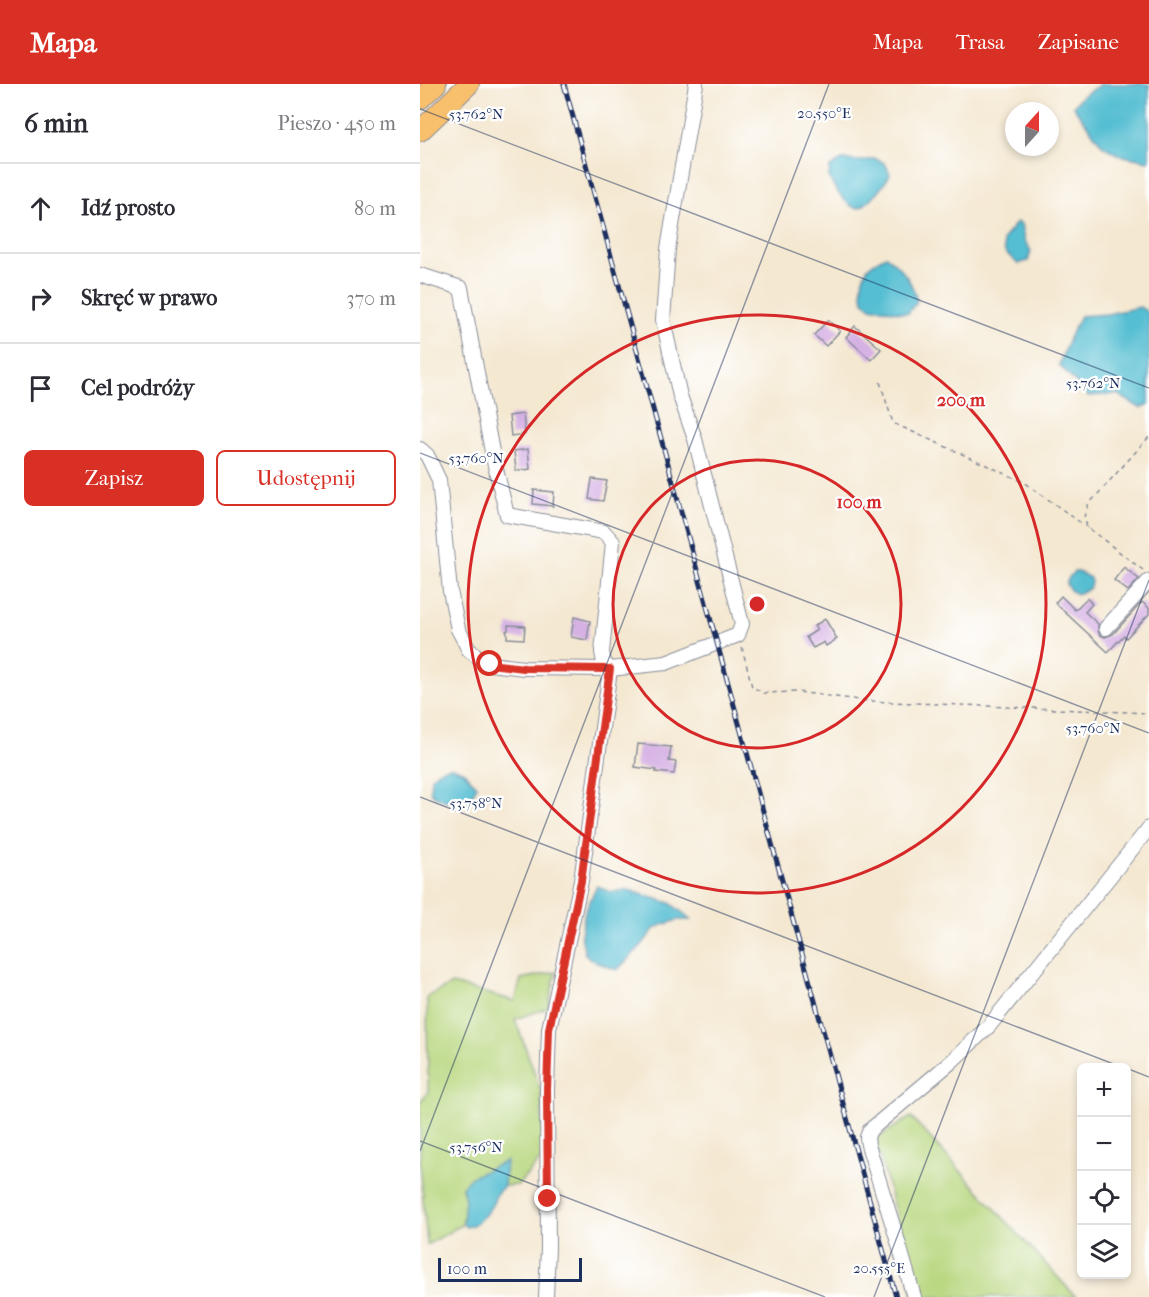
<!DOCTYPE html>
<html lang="pl">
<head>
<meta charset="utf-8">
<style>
	body { margin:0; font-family:"IM FELL French Canon",serif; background:#f7f7f7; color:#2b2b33 }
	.controls { position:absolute; right:18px; bottom:18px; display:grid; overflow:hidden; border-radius:9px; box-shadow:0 3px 9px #0003 }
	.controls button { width:54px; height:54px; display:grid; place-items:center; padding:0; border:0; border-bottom:2px solid #e1e1e2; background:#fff; color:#2b2b33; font:30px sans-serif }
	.compass { position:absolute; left:585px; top:18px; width:54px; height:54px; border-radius:50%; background:#fff; box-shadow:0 3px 9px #0003; rotate:21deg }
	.scale { position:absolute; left:18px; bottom:15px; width:144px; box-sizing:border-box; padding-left:6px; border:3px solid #1b2f5e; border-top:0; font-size:16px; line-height:21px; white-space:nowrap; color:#1b2f5e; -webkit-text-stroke:4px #fff; paint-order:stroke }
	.stop { position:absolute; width:18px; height:18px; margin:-14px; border:4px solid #d93025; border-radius:50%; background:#fff }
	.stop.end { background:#d93025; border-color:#fff; box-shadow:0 2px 6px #0008 }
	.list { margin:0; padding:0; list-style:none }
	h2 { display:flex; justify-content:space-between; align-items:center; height:78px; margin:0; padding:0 24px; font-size:26px }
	h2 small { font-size:20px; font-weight:400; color:#7c7c81 }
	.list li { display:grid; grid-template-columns:39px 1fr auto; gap:18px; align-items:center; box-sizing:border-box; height:90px; padding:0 24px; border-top:2px solid #e1e1e2 }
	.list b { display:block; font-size:22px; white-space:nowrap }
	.list em { font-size:20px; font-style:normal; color:#7c7c81 }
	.actions { display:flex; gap:12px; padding:18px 24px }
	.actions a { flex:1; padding:14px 0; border:2px solid #d93025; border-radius:9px; text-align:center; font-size:21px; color:#d93025 }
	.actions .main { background:#d93025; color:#fff }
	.icon { flex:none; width:33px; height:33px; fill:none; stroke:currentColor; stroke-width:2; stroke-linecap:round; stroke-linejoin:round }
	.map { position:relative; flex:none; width:729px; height:1213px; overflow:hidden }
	header { display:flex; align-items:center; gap:36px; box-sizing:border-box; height:84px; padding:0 30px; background:#d93025; color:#fff }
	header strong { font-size:28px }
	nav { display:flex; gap:33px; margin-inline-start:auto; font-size:21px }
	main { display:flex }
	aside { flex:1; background:#fff }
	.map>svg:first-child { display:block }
</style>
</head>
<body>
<header>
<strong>Mapa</strong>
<nav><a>Mapa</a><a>Trasa</a><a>Zapisane</a></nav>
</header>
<main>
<aside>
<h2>6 min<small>Pieszo · 450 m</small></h2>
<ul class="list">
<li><svg class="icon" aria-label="ahead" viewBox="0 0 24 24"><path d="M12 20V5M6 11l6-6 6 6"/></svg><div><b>Idź prosto</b></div><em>80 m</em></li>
<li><svg class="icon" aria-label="right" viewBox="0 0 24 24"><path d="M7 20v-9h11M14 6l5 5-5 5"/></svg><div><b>Skręć w prawo</b></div><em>370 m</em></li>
<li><svg class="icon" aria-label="arrive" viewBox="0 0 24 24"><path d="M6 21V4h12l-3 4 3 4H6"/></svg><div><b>Cel podróży</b></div></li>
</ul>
<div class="actions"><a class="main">Zapisz</a><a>Udostępnij</a></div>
</aside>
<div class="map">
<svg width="729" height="1213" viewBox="0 0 729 1213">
	<rect width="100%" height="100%" fill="#fff"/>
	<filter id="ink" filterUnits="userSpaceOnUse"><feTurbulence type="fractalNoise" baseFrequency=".0167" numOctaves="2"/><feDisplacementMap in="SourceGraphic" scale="12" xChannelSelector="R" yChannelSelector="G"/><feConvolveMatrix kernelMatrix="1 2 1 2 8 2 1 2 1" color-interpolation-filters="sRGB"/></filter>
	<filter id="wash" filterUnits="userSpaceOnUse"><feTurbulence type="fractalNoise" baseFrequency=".008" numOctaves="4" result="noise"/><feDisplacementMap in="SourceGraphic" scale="24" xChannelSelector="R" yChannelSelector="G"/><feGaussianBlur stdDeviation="1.35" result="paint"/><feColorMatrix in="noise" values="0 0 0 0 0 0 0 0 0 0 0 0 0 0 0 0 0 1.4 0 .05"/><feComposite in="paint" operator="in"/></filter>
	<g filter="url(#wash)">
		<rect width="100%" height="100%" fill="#f4e8d1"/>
		<g fill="#b7d67d" stroke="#69826e" stroke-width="1.5">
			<path d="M136,888L128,924L95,935L121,1007L124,1072L98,1101L84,1102L85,1078L42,1104L45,1115L43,1140L7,1161L0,1079V1018L8,1008L7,913L32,900L95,917L101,895Z"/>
			<path d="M491,1033L656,1213H493L476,1131L455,1055Z"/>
		</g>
		<g fill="#55bed2" stroke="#387698" stroke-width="1.5">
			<path d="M681,0H729V77L699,71L683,62L653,22L662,12Z"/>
			<path d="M454,75C465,77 466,81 470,90C466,99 447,123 437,124C428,124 411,101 409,92C409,91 410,84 410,83L422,76L442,77Z"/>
			<path d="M597,138L601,140L604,156L611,167L608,177L598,180L585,168L583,155Z"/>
			<path d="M466,172C482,184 492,197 497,217L488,229C478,229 470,226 460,224C457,224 454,224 451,223C437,218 441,195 447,185C450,180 460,175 466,172Z"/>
			<path d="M720,223L729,229V321L720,324L697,310L668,312L639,281L650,252L660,232L687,230Z"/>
			<path d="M654,488H658L670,494L671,499L669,505L656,510L651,507L646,500L650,492Z"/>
			<path d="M32,683L44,688L57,702L52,711L47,717C33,719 22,718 11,709C8,692 15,685 32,683Z"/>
			<path d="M177,802L190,808L208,806L250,819L272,836H258L242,841L234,845L222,861L197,886L174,877L165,870L161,851L165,827Z"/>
			<path d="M86,1077L84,1102L76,1110C74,1123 59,1141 46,1143L43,1140L45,1115L42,1103L51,1093Z"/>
		</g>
		<g id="blocks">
			<g fill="#d6b1e4">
				<path d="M408,236L420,247L406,262L394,251Z"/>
				<path d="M435,242L461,265L451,276L426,253Z"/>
				<path d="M103,330L105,350L91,352L89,332Z"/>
				<path d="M108,365L110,385L96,387L94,367Z"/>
				<path d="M172,395L187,397L183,417L169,415Z"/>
				<path d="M114,406L134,408L133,422L113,420Z"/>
				<path d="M704,483L719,495L708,507L694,496Z"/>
				<path d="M641,512L655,526L667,514L672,520L665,528L678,540V547L680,551L685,553L693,550L722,518L729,524V530L706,554L704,551L688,568L635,519Z"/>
				<path d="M154,533L170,537L167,556L151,553Z"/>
				<path d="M405,535L417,555L406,562L404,558L393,564L386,553L397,546L394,542Z"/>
				<path d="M88,541L105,542L104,555L87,554V549L86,547L88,546Z"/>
				<path d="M218,660L251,663L249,677L256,678L254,690L236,688L237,686L215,683Z"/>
			</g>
		</g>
	</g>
	<g filter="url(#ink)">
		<use href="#blocks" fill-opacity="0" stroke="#888c98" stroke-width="1.5"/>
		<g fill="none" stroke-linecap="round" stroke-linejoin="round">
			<g stroke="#888c98" stroke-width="16">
				<g id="minor">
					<path d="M0,191L41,204L73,373L87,431L184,448L193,458L182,568L184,579L190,585L189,593L161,797L129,945L127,1006L128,1164L126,1213"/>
					<path d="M0,365L7,371L19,396L30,507L38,545L49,566L61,575L70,580L104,584L190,585L246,579L318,551L322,540L275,355L260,312L243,236L248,165L276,0"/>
					<path d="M686,544L729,497"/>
					<path d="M494,1213L479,1161L448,1061L447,1053L450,1046L531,978L569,942L729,744"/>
				</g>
			</g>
			<g stroke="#888c98" stroke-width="22">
				<g id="highway">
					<path d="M0,15L16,0"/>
					<path d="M0,47L49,0"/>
				</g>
			</g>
			<g stroke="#888c98" stroke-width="1.5" stroke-dasharray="4.5 4.5" stroke-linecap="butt">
				<path d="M460,298L473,339L604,398L668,444"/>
				<path d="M723,486L668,444L664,433L668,421L729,353"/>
				<path d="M322,563L332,603L344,609L377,608L448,617L729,629"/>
			</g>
			<use href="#minor" stroke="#fff" stroke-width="14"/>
			<use href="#highway" stroke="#f8bf6c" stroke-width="20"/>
			<g stroke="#1b2f5e" stroke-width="5">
				<path id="rail" d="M144,0L476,1213"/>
			</g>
			<use href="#rail" stroke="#fff" stroke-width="3" stroke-dasharray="9" stroke-linecap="butt"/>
		</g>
	</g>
	<g fill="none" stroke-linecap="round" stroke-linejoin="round" filter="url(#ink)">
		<path stroke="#d93025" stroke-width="8" d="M70,580L104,584L190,585L161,797L129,945L127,1006L128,1115"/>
	</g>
	<path fill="none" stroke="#1b2f5e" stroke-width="1.5" stroke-opacity="0.45" d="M0,25L729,304M0,369L729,649M0,713L704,984M706,984L729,993M0,1057L405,1213M0,1067L409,0M454,1213L729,496"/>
	<g fill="none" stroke="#d62828" stroke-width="3">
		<circle cx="337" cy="520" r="144"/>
		<circle cx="337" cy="520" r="289"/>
	</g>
	<g font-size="15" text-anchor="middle" fill="#1b2f5e" stroke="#fff" stroke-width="4.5" stroke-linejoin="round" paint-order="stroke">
		<text x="404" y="34">20.550°E</text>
		<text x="56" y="35">53.762°N</text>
		<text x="673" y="304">53.762°N</text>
		<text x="56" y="379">53.760°N</text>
		<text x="673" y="649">53.760°N</text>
		<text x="56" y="724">53.758°N</text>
		<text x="56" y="1068">53.756°N</text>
		<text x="459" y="1189">20.555°E</text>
	</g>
	<circle cx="337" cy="520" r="9" fill="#d62828" stroke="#fff" stroke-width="3"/>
	<g font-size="18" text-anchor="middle" font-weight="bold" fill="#d62828" stroke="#fff" stroke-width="4.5" stroke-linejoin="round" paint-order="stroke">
		<text x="541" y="322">200 m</text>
		<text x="439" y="424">100 m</text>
	</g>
</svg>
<div class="controls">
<button>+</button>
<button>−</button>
<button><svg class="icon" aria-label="locate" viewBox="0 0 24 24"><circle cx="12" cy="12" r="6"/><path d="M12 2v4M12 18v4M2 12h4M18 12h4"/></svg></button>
<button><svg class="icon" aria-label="layers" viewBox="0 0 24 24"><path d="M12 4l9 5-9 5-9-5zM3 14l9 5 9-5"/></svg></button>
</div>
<svg class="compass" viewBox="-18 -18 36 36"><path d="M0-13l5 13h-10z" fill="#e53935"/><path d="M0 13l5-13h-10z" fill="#7c7c81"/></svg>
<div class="scale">100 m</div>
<div class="stop" style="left:70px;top:580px"></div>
<div class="stop end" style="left:128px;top:1115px"></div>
</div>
</main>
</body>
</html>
